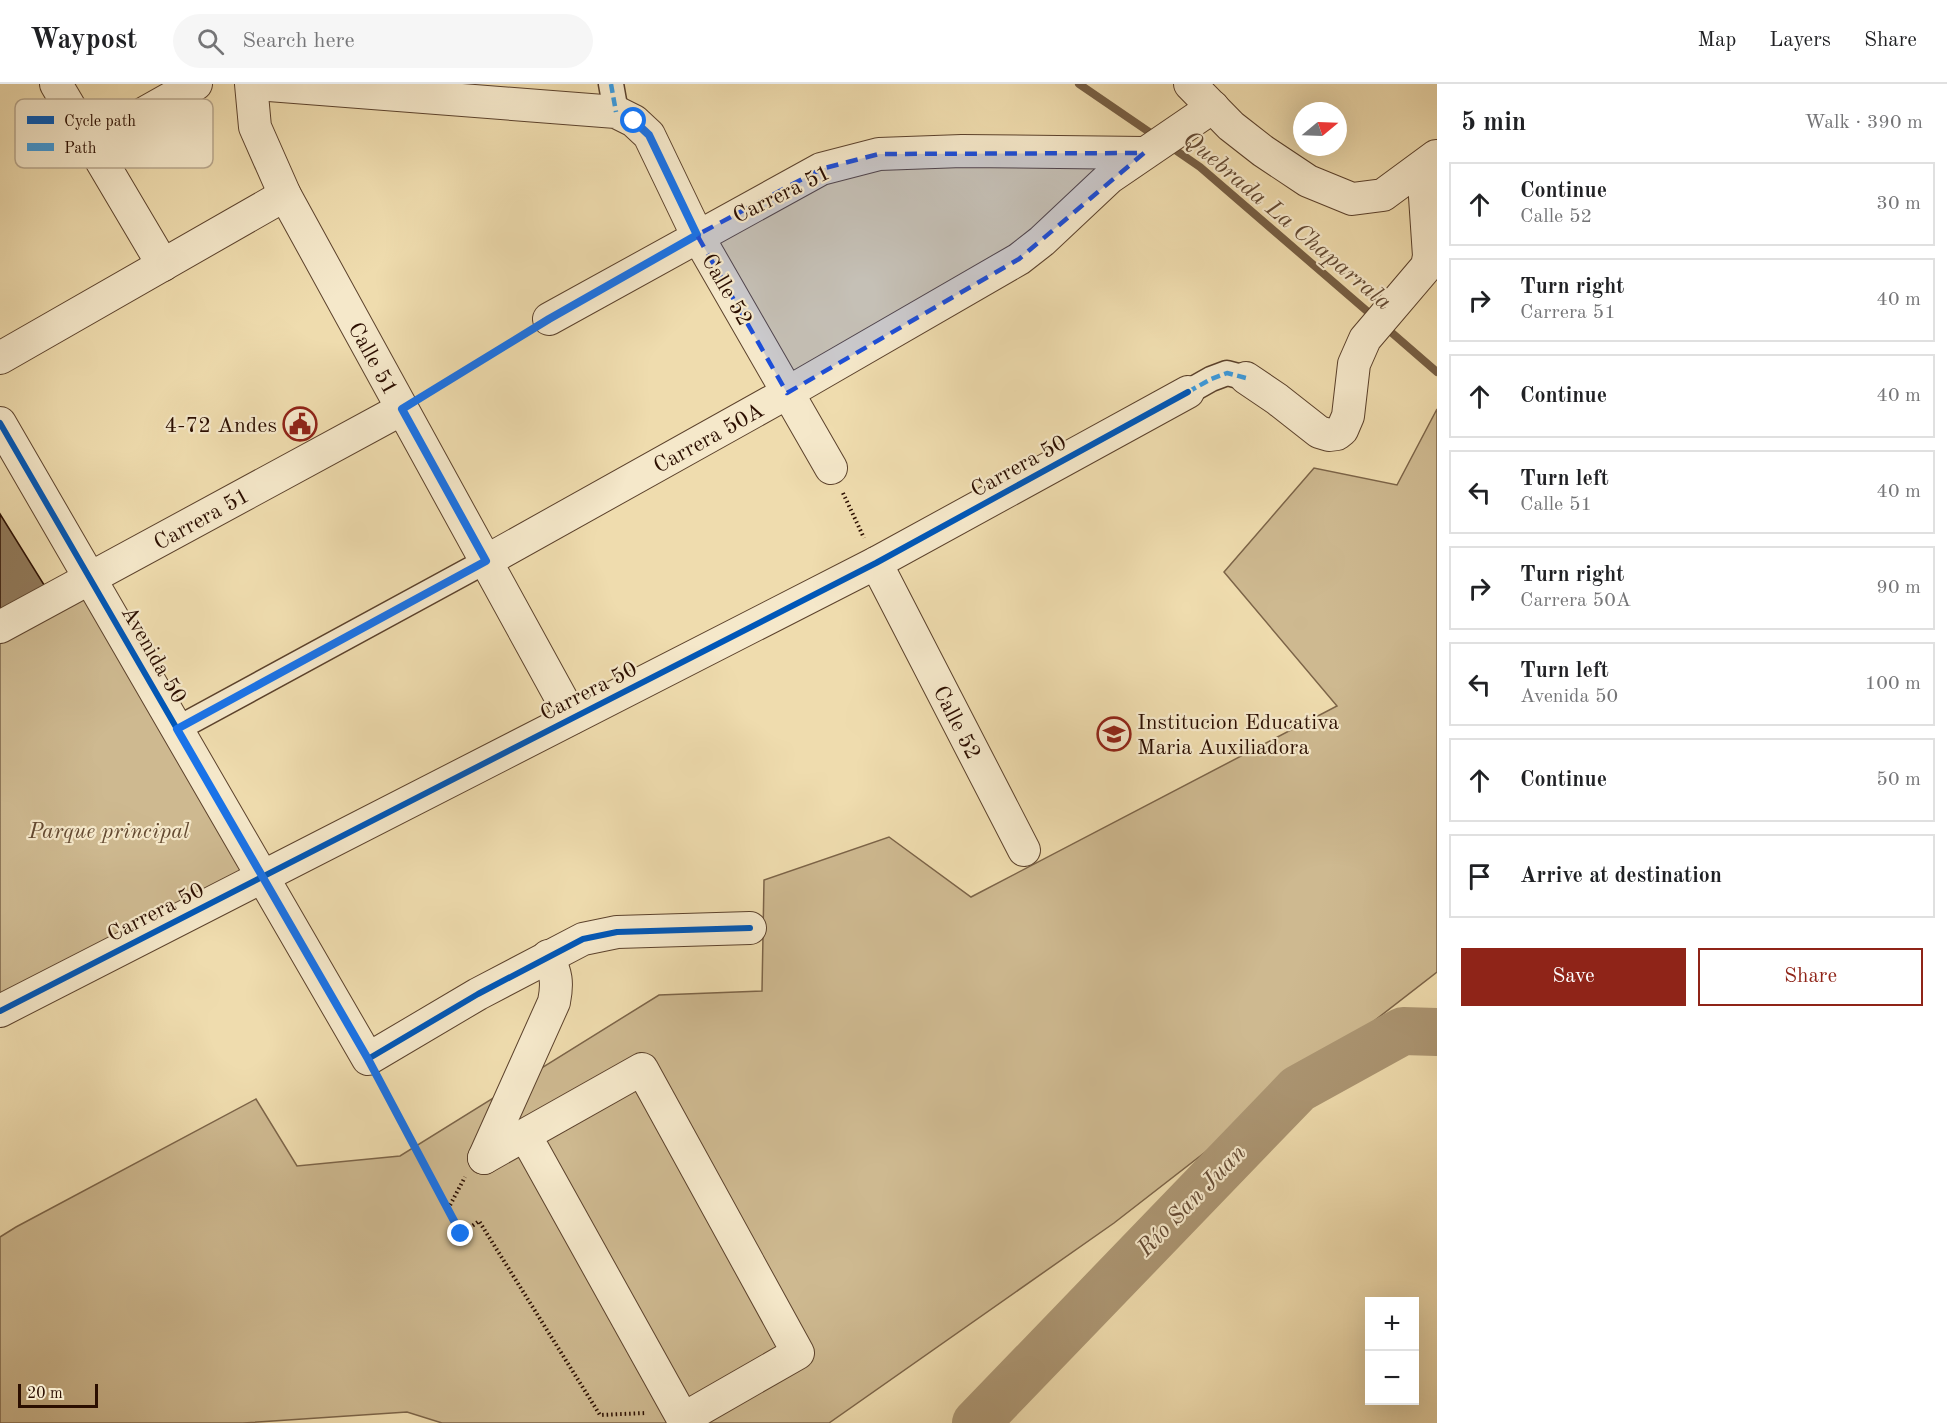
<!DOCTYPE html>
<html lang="en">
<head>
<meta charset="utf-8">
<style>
	body { margin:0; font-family:"Old Standard TT",serif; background:#f6f6f6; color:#202124 }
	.controls { position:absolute; right:18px; bottom:18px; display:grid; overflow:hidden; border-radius:0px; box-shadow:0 6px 24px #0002 }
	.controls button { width:54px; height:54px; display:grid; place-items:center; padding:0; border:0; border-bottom:2px solid #e0e0e0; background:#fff; color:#202124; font:30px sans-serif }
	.compass { position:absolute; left:1293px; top:18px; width:54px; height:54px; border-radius:50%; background:#fff; box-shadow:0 6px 24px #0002; rotate:71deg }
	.scale { position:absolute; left:18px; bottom:15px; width:80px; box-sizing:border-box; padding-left:6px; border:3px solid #2b0e00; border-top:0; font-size:16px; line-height:21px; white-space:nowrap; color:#2b0e00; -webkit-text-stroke:4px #f5e8ca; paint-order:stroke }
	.stop { position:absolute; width:18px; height:18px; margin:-14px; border:4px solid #1a73e8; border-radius:50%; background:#fff }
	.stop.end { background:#1a73e8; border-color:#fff; box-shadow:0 2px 6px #0008 }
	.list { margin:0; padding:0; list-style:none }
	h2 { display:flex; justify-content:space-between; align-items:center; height:78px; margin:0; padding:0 24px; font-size:26px }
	h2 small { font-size:20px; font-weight:400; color:#757577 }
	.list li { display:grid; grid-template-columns:39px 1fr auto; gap:18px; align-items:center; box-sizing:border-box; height:84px; margin:0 12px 12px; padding:0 12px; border:2px solid #e0e0e0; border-radius:0px }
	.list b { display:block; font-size:22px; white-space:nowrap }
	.list p { margin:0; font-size:20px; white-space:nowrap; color:#757577 }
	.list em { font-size:20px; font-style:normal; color:#757577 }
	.actions { display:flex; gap:12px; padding:18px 24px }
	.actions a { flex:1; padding:14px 0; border:2px solid #8f2418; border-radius:0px; text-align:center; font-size:21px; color:#8f2418 }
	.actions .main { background:#8f2418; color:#fff }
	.icon { flex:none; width:33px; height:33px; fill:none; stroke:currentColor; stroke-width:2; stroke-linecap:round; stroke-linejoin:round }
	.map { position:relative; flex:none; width:1437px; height:1339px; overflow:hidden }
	header { display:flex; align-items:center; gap:36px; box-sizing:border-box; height:84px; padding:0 30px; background:#fff; border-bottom:2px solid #e0e0e0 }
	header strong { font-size:28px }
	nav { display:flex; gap:33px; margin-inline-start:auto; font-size:21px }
	.search { width:420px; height:54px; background:#f6f6f6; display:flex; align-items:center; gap:15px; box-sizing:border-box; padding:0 21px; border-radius:33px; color:#757577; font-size:22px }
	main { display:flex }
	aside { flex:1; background:#fff }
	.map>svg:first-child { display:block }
</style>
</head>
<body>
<header>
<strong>Waypost</strong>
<div class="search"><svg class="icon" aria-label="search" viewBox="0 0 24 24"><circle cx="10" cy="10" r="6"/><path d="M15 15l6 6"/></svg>Search here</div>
<nav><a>Map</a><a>Layers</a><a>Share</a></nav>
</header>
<main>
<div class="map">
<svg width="1437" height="1339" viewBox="0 0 1437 1339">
	<rect width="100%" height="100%" fill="#efdcae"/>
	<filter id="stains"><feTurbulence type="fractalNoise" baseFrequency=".00333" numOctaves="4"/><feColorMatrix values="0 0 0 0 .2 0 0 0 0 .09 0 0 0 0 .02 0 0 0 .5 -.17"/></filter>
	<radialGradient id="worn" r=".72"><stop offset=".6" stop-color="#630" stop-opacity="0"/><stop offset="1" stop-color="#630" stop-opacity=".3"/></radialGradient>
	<g fill="#ceb990" stroke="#7c6448" stroke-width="1.5">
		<path d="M1437,325V888L1114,1139L829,1339H442L407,1328L243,1339H0V1153L16,1143L256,1015L297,1082L400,1072L659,911L762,907L764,796L889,753L971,813L1337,622L1224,488L1314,384L1397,401Z"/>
		<path d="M90,494L263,792L0,927V543Z"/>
	</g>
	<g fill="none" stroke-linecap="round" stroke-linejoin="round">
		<g stroke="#786045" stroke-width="8">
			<path d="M1079,0L1158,54"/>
			<path d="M1168,61L1200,83L1375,234"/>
			<path d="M1384,242L1437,288"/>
		</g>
		<path stroke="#ac9673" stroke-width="48" d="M976,1339L1298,1005L1403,947L1437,948"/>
	</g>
	<path fill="#91795a" stroke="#2b0e00" stroke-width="1.5" d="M0,430L46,504L0,529Z"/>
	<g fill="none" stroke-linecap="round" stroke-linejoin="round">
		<g stroke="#5c422c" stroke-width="27">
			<g id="pedestrian">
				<path d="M611,0L616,28"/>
				<path d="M1188,308L1211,295L1227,289L1246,294"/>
				<path d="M177,645L486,477"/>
			</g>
		</g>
		<g stroke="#5c422c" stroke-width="34">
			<g id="minor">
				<path d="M56,0L163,181"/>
				<path d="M251,0L255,43L285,111L572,634"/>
				<path d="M256,0L616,28L634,37L649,51L697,151L831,384"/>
				<path d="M1190,0L1231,42L1263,67L1308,97L1352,115L1383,111L1436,72"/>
				<path d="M91,59L196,0"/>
				<path d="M549,235L821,85L879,70L962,67L1144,69"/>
				<path d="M0,274L285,111"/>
				<path d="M1246,294L1277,315L1319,348L1329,351L1337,350L1342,346L1348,332L1354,280L1365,255L1427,182L1429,172L1423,83"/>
				<path d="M0,339L368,975L478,910L583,855L617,848L750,844"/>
				<path d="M486,477L787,309L1019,175L1042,157L1109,94L1213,23"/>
				<path d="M876,479L1024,766"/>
				<path d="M0,543L402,325"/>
				<path d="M0,927L876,479L1188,308"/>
				<path d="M484,1074L642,985L798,1269L683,1335L525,1051"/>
				<path d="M484,1074L554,918C558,898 556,890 548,872"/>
			</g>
		</g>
		<g stroke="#2b0e00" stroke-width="4" stroke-dasharray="1.5 3" stroke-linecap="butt">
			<path d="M427,309L525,249"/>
			<path d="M843,409L864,454"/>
			<path d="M381,1000L461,1150L479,1137L600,1331L646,1329"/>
			<path d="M448,1125L465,1093"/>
		</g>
		<use href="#pedestrian" stroke="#f5e8ca" stroke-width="24"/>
		<use href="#minor" stroke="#f5e8ca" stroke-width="32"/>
		<g stroke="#3d9adc" stroke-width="4.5" stroke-dasharray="9 4.5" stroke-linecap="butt">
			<path d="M611,0L616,28"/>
			<path d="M1188,308L1211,295L1227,289L1246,294"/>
			<path d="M177,645L486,477"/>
		</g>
		<g stroke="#f5e8ca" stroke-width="10">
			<g id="cycleway">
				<path d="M0,339L368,975L478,910L583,855L617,848L750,844"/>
				<path d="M0,927L876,479L1188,308"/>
			</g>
		</g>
		<use href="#cycleway" stroke="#0057b8" stroke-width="6"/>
	</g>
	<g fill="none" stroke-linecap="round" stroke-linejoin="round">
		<path stroke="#1a73e8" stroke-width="8" d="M461,1150L368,975L177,645L486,477L402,325L549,235L697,151L649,51L634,37"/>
	</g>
	<path fill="#1d4ed8" fill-opacity="0.2" stroke="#1d4ed8" stroke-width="4.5" stroke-dasharray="12 8" stroke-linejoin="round" d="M1144,69L1019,175L787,309L697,151L821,85L879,70Z"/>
	<defs>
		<g id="civic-ring" transform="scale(1.725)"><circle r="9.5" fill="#f5e8ca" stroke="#8f2418" stroke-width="1.5"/><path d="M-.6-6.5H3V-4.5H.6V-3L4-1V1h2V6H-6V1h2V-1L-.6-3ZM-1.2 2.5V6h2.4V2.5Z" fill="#8f2418"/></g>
		<g id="school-ring" transform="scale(1.725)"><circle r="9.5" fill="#f5e8ca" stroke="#8f2418" stroke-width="1.5"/><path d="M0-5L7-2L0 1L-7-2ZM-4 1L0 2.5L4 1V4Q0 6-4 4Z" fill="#8f2418"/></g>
	</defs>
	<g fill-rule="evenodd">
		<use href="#civic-ring" x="300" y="340"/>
		<use href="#school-ring" x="1114" y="650"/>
	</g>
	<g text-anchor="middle" stroke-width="4.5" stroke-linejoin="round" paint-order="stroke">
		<g font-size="22" fill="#2b0e00" stroke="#f5e8ca">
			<text transform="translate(781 109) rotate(-26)" y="8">Carrera 51</text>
			<text transform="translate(728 205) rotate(60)" y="8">Calle 52</text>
			<text transform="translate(374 274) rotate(61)" y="8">Calle 51</text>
			<text transform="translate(708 353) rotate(-29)" y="8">Carrera 50A</text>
			<text transform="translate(1018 381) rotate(-29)" y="8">Carrera 50</text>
			<text transform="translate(201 434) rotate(-29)" y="8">Carrera 51</text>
			<text transform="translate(155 570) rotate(60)" y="8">Avenida 50</text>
			<text transform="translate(588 606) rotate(-27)" y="8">Carrera 50</text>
			<text transform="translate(958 638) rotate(63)" y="8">Calle 52</text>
			<text transform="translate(155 827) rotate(-27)" y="8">Carrera 50</text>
		</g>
		<g font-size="22" fill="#2b0e00" stroke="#f5e8ca" text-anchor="end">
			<text x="277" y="348">4-72 Andes</text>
			<text x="1137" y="645" text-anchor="start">Institucion Educativa<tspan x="1137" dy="25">Maria Auxiliadora</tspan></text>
		</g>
		<g font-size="22" font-style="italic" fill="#644a32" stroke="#f5e8ca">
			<text x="109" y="754">Parque principal</text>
		</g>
		<g font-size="24" font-style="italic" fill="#654b34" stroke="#f5e8ca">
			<text transform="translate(1288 136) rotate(40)" y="8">Quebrada La Chaparrala</text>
			<text transform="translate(1191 1116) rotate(-46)" y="8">Río San Juan</text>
		</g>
	</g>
	<rect x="15" y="15" width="198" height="69" rx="9" fill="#f5e8ca" stroke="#b8a78d" stroke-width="1.5"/>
	<rect x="27" y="32" width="27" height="8" fill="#0057b8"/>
	<rect x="27" y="59" width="27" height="8" fill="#3d9adc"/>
	<g font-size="16" fill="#2b0e00">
		<text x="64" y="42">Cycle path</text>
		<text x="64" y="69">Path</text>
	</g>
	<rect width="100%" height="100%" filter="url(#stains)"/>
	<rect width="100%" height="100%" fill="url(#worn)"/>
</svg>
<div class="controls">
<button>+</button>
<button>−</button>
</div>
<svg class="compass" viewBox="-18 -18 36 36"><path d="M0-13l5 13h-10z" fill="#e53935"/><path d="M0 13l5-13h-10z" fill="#757577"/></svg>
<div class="scale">20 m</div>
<div class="stop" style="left:634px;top:37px"></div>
<div class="stop end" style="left:461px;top:1150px"></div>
</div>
<aside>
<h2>5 min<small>Walk · 390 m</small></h2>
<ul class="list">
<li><svg class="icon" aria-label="ahead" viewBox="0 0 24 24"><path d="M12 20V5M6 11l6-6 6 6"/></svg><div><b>Continue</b><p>Calle 52</p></div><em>30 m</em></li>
<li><svg class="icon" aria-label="right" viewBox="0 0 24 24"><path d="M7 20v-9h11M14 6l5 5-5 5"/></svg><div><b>Turn right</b><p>Carrera 51</p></div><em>40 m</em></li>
<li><svg class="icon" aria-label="ahead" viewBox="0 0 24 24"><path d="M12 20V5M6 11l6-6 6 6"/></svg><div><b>Continue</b></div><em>40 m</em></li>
<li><svg class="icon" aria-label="left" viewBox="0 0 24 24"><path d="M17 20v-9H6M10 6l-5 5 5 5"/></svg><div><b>Turn left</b><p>Calle 51</p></div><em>40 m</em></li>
<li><svg class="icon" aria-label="right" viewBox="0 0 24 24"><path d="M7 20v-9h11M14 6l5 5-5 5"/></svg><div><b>Turn right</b><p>Carrera 50A</p></div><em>90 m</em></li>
<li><svg class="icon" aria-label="left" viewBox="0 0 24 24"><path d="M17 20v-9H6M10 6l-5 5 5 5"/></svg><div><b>Turn left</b><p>Avenida 50</p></div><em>100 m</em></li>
<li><svg class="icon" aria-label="ahead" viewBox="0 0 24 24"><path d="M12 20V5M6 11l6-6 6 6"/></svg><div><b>Continue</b></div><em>50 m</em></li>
<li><svg class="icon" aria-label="arrive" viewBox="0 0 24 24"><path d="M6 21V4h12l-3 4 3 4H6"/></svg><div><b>Arrive at destination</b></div></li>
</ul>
<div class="actions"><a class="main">Save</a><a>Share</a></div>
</aside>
</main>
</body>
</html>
